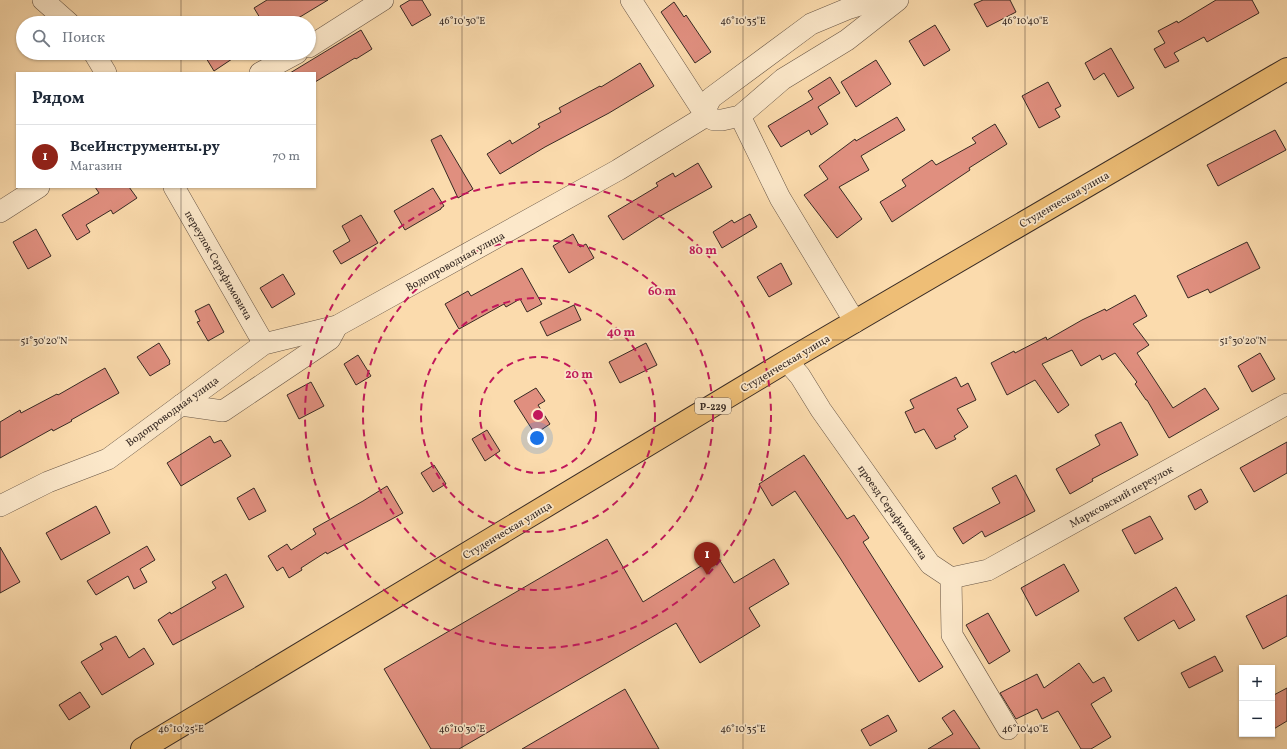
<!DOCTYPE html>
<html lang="ru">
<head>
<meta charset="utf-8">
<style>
	body { margin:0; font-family:Vollkorn,serif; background:#f6f6f7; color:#1f2937 }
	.controls { position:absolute; right:12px; bottom:12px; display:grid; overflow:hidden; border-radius:0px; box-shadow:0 1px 3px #0004 }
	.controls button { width:36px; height:36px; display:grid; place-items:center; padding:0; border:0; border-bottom:1px solid #e0e1e3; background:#fff; color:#1f2937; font:20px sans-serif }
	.you { position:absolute; left:537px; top:438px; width:14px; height:14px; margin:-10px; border:3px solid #fff; border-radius:50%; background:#1a73e8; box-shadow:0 0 0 6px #1a73e833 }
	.badge { display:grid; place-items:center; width:26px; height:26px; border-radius:50%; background:#8f2418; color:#fff; font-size:13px; font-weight:700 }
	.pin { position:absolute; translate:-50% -33px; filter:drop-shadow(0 1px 2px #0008) }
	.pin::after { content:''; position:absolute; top:21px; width:14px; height:12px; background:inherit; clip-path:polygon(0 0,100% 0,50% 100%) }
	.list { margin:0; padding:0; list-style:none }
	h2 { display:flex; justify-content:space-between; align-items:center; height:52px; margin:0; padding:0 16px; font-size:17px }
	h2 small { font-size:13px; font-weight:400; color:#747a83 }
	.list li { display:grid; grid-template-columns:26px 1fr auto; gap:12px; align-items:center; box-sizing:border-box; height:64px; padding:0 16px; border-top:1px solid #e0e1e3 }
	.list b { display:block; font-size:15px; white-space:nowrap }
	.list p { margin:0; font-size:13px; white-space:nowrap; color:#747a83 }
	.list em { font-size:13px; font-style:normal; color:#747a83 }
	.icon { flex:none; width:22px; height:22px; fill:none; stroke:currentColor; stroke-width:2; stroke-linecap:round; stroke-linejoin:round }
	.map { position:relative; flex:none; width:1287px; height:749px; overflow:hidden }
	.search { position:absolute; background:#fff; box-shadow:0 1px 3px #0004; left:16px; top:16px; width:300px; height:44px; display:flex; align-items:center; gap:10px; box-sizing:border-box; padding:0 14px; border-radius:22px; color:#747a83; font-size:15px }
	.panel { position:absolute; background:#fff; box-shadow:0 1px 3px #0004; left:16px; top:72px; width:300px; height:116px; border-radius:0px }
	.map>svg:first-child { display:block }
</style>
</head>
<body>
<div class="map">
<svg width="1287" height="749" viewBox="0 0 1287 749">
	<rect width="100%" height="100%" fill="#fbdbad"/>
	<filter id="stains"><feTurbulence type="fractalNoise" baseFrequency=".005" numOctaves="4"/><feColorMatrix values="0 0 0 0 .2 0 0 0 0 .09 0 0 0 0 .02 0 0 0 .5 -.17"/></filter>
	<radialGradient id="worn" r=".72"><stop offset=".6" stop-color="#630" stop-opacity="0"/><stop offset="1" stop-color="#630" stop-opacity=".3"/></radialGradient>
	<g fill="#e08f7f" stroke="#372a24">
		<path d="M267,0H328L290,23H263L254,8Z"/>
		<path d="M410,0H422L431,15L412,26L400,6Z"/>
		<path d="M983,0H1010L1016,12L987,27L974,4Z"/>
		<path d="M1216,0H1252L1259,13L1207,42L1204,37L1174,53L1179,61L1165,68L1154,49L1165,43L1158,31L1177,21L1178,23Z"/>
		<path d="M674,2L684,17L686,15L711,52L695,63L661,12Z"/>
		<path d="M935,25L950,50L924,66L909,41Z"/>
		<path d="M361,30L372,49L356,59L355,58L315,82V73H290Z"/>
		<path d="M1111,48L1134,88L1118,97L1104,73L1094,80L1085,63Z"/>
		<path d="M203,53H241L214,71Z"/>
		<path d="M876,60L891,84L856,107L841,82Z"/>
		<path d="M640,63L654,86L609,113L545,147L500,174L487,154L510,140L512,144L540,127L538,124L561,112L559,108L600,86L601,87Z"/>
		<path d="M830,77L840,93L818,107L828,124L811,135L809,130L781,147L768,126L813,99L808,91Z"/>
		<path d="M1048,82L1061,106L1055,109L1060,117L1039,128L1022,96Z"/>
		<path d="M897,117L905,130L861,156L869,170L839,187L862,219L837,238L804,195L828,179L819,166L855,139L856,141Z"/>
		<path d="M995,124L1007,144L969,168L970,170L892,222L880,202L906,186L902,180L932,160L936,165L976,143L972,138Z"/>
		<path d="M1275,130L1286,150L1218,186L1207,165Z"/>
		<path d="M441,135L473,189L458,198L431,140Z"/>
		<path d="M698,163L712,187L657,218L623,240L608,216L658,186L656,183L673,173L675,177Z"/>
		<path d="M95,187H129L137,198L113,214L111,210L86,225L90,232L77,240L62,215L99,193Z"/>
		<path d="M433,188L444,206L441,208V209L405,230L394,211Z"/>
		<path d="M750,214L757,227L722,248L713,232L732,220L734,223Z"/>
		<path d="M361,215L378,243L341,264L333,251L350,241L342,226Z"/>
		<path d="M36,229L51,256L28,269L13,242Z"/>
		<path d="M573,234L580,247L586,244L594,258L569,273L553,246Z"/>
		<path d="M1247,242L1260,268L1210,293L1208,289L1188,298L1177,276Z"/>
		<path d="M781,263L792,284L769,297L757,277Z"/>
		<path d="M522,268L542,304L527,312L520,299L506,307L504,304L459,329L445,304L468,291L471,296Z"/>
		<path d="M283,274L295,294L272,308L260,288Z"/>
		<path d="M1135,295L1147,316L1133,324L1149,345L1137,353L1173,408L1205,388L1219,409L1169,438L1147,400H1146L1135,384L1137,382L1115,353L1102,360L1100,355L1081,366L1072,350L1042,364L1069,405L1058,413L1035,380L1007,395L991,363L1014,351L1015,353L1046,337L1047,340L1082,320L1105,309L1106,311Z"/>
		<path d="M209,304L224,332L208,341L197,322L200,321L195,311Z"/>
		<path d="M574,305L581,320L547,336L540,322Z"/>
		<path d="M159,343L170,361L169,362L170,364L150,376L137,357Z"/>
		<path d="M646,343L657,365L620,383L609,362Z"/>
		<path d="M1260,353L1275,379L1252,392L1238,366Z"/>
		<path d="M358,355L371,376L356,385L344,364Z"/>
		<path d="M105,368L119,393L71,420L72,421L53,431L52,429L0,458V422L20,410L21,413L57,394L58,395Z"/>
		<path d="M956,377L961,387L968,383L976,400L957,409L968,427L954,436L956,439L936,449L924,429L915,433L905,412L914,408L910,400Z"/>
		<path d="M311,382L324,406L299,419L287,395Z"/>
		<path d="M536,388L545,401L538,405L550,424L535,434L514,401Z"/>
		<path d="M1121,422L1138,455L1092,479L1093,481L1070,494L1056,469L1100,445L1095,435Z"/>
		<path d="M487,430L500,451L485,461L472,439Z"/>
		<path d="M210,436L214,443L221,440L231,456L181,486L167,463Z"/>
		<path d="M1287,442V473L1254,492L1240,468Z"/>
		<path d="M804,455L847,519L854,515L869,538L863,542L943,667L919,682L840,558L795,491L772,506L759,484Z"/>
		<path d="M434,465L446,484L433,492L421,473Z"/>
		<path d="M1016,475L1035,511L985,537L982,531L963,544L953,528L1000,503L992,488Z"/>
		<path d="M387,486L403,513L327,554L326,552L301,568L302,570L289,578L283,567L277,571L268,556L287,544L291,550L316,534L313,529L363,501Z"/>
		<path d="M254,488L266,511L249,520L237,498Z"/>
		<path d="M1201,489L1208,502L1195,510L1188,496Z"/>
		<path d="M96,506L110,533L61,560L46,533Z"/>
		<path d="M1150,516L1163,539L1135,554L1122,530Z"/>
		<path d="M607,539L643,602L717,556L734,583L774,559L789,584L749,608L760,626L700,663L676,623L459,749H431L384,669Z"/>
		<path d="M147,546L155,560L140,569L147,582L134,589L128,576L96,595L87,581Z"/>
		<path d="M0,547L20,582L0,593Z"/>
		<path d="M1064,564L1079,591L1036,616L1021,588Z"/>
		<path d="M226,574L244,607L173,645L158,620L170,612L171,614L216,588L212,582Z"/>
		<path d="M1176,587L1195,620L1179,629L1174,620L1138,641L1124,618Z"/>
		<path d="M1287,595V636L1263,649L1246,616Z"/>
		<path d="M988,613L1010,651L989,664L966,625Z"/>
		<path d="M116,636L129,658L144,648L154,664L102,695L81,662L103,649L100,644Z"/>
		<path d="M1215,656L1223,671L1189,688L1181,673Z"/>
		<path d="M1079,663L1093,683L1104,677L1112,691L1091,704L1111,737L1091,749H1081L1058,711L1042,719L1037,709L1016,719L1000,693L1037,674L1044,688Z"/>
		<path d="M1287,688V721L1272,730V696Z"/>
		<path d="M625,689L659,749H522Z"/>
		<path d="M80,692L90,707L69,720L59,705Z"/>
		<path d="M954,710L980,749H928L953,734L942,718Z"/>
		<path d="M888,715L897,731L870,746L861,730Z"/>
	</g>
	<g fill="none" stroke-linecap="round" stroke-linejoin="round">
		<g stroke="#685646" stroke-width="22">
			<g id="street">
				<path d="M43,0L69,23"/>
				<path d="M631,0L706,116"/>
				<path d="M309,47L383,0"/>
				<path d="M94,53L106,73"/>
				<path d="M260,73L297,53"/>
				<path d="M706,116L707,106L711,98L811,24L847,9L876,0"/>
				<path d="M740,116L780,198L855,322"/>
				<path d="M174,187L264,344"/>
				<path d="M0,212L39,187"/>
				<path d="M787,361L800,376L821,410L930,564L951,578L952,635L1008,729"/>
				<path d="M181,405L223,411L330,339L337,326"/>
				<path d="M0,506L48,482L108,459L264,344L337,326L618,170L706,116L714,120H722L740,116L783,79L847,40L898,0"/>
				<path d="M951,578L988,570L1287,404"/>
			</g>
		</g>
		<g stroke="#372a24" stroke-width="24">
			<path id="primary" d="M142,749L787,361L1287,69"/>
		</g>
		<use href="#street" stroke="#fce8ca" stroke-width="21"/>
		<use href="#primary" stroke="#eebe76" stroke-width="22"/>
	</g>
	<path fill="none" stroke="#372a24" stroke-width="1" stroke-opacity="0.45" d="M181,0V23M462,0V749M743,0V749M1025,0V749M181,53V73M181,187V749M0,340H1287"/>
	<g fill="none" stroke="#c2185b" stroke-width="2" stroke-dasharray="7 5">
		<circle cx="538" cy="415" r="58"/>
		<circle cx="538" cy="415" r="117"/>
		<circle cx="538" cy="415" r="175"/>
		<circle cx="538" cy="415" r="233"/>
	</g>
	<g text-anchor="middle" stroke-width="3.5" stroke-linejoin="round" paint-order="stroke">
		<rect fill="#fce8ca" stroke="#726356" stroke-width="1" x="695" y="398" width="36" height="16" rx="3"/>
		<g font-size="10" font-weight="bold" fill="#372a24">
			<text x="713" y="410">Р-229</text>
		</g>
		<g font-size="11" fill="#372a24" stroke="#fce8ca">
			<text transform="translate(1064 199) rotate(-30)" y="4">Студенческая улица</text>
			<text transform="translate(455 261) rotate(-29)" y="4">Водопроводная улица</text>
			<text transform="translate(219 265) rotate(60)" y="4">переулок Серафимовича</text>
			<text transform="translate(785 363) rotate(-31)" y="4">Студенческая улица</text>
			<text transform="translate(172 411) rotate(-36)" y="4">Водопроводная улица</text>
			<text transform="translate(1121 496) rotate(-29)" y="4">Марксовский переулок</text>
			<text transform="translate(893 512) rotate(55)" y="4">проезд Серафимовича</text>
			<text transform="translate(507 530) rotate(-31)" y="4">Студенческая улица</text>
		</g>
	</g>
	<g font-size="10" text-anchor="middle" fill="#372a24" stroke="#fce8ca" stroke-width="3.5" stroke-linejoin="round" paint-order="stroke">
		<text x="462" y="24">46°10'30"E</text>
		<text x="743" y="24">46°10'35"E</text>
		<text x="1025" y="24">46°10'40"E</text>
		<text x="44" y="344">51°30'20"N</text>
		<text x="1243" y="344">51°30'20"N</text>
		<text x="181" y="732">46°10'25"E</text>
		<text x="462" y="732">46°10'30"E</text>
		<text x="743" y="732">46°10'35"E</text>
		<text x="1025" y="732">46°10'40"E</text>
	</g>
	<circle cx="538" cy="415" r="6" fill="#c2185b" stroke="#fce8ca" stroke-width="2"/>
	<g font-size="12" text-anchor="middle" font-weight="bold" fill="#c2185b" stroke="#fce8ca" stroke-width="3.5" stroke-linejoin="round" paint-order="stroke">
		<text x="703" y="254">80 m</text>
		<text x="662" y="295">60 m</text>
		<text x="621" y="336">40 m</text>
		<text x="579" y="378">20 m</text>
	</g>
	<rect width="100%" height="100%" filter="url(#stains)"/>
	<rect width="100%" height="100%" fill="url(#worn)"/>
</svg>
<div class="controls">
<button>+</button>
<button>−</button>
</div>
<div class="you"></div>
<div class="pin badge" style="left:707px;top:575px">1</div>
<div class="search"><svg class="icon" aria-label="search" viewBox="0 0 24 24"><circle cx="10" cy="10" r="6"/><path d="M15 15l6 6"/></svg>Поиск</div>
<section class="panel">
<h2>Рядом<small></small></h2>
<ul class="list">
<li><span class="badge">1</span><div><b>ВсеИнструменты.ру</b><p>Магазин</p></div><em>70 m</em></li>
</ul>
</section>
</div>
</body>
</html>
